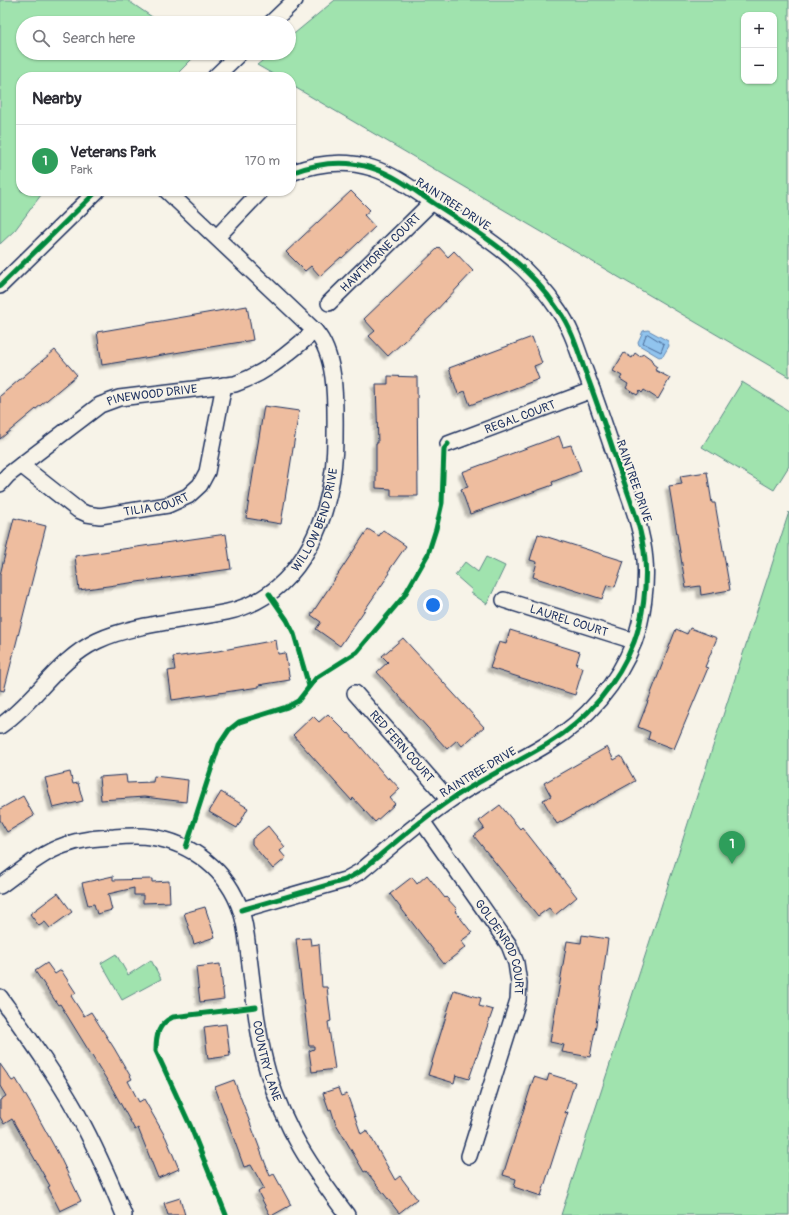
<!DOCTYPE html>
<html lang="en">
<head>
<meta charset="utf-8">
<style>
	body { margin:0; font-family:Pangolin,sans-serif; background:#f7f7f7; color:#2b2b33 }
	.controls { position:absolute; right:12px; top:12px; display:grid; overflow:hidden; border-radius:8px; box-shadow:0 1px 3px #0004 }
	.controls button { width:36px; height:36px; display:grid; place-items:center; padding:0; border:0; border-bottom:1px solid #e1e1e2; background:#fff; color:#2b2b33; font:20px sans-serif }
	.you { position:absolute; left:433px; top:605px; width:14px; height:14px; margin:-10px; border:3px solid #fff; border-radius:50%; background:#1a73e8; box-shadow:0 0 0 6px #1a73e833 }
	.badge { display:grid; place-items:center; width:26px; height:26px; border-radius:50%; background:#c8321e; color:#fff; font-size:13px; font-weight:700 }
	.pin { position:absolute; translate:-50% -33px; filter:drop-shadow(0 1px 2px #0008) }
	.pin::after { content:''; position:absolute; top:21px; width:14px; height:12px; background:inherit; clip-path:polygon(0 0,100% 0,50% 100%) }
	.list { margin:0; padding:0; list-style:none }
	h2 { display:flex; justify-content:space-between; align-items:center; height:52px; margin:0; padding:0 16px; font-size:17px }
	h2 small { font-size:13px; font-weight:400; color:#7c7c81 }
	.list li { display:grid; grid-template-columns:26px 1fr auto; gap:12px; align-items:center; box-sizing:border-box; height:72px; padding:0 16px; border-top:1px solid #e1e1e2 }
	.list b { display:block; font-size:15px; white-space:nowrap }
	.list p { margin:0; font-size:13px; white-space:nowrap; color:#7c7c81 }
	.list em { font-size:13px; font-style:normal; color:#7c7c81 }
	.icon { flex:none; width:22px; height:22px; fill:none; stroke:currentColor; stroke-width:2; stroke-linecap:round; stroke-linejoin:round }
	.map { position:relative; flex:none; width:789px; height:1215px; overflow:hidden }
	.search { position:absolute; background:#fff; box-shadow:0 1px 3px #0004; left:16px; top:16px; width:280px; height:44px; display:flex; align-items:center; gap:10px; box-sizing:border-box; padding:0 14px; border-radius:22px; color:#7c7c81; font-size:15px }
	.panel { position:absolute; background:#fff; box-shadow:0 1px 3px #0004; left:16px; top:72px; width:280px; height:124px; border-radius:16px }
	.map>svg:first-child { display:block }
</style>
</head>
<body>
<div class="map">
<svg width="789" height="1215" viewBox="0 0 789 1215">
	<defs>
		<filter id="shadow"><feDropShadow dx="-3.5" dy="3.5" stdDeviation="1" flood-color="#0004"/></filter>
	</defs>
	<rect width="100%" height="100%" fill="#f7f3e8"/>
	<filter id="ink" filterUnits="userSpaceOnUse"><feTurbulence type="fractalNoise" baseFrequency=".025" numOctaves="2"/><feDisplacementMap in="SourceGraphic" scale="8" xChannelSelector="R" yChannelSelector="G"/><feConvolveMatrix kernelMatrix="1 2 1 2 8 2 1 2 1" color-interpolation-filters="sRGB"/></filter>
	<g filter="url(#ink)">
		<g fill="#a0e3ae" stroke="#5e8986" fill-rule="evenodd">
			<path d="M0,0H127L161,23H23V53H198L174,77H21V191H44L15,230L0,244Z"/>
			<path d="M335,0H789V377L291,85V77H278L257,65L272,53H289V38ZM744,15H774V81H744Z"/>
			<path d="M742,382L789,411V466L774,490L702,447Z"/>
			<path d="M789,512V1215H561Z"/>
			<path d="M486,557L505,566L487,604L471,593L472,590L455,575L465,562L478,572Z"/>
			<path d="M116,954L128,975L151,960L161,979L122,1000L101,963Z"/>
		</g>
		<path fill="#91c4ee" stroke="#6288b4" d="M648,330L668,341L669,346L663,356L659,357L639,345L638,342L643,331Z"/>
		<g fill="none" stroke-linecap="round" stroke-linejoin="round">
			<path stroke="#4a6b98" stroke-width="1" d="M648,334L664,344L661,352L643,343L646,335Z"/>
		</g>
		<g fill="#eebd9f" stroke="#1b2f5e" filter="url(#shadow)">
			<path d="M351,191L370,210L364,215L375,227L342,258L341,257L320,276L311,266L305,271L286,252Z"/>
			<path d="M439,247L448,257L454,251L473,271L433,314L388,356L369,336L375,331L364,319Z"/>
			<path d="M247,306L253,340L102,365L97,332Z"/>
			<path d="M532,337L542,363L534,366L539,379L470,405L465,391L458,394L449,368Z"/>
			<path d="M55,350L77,375L0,439V396Z"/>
			<path d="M624,353L632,358L635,353L639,356L644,354L651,359L653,364L657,367L655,370L670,378L658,399L644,390L642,393L640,391L637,395L626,388L628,384L620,379L622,376L613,371Z"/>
			<path d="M388,376L417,377L418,496H391V489L376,488V443H378L376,384H388Z"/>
			<path d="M264,406L299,411L281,524L246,518Z"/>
			<path d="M559,436L563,447L571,445L581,471L552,482L553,485L470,514L461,489L468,487L462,472Z"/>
			<path d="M707,472L712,503H715L730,590L701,595L700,586L686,588L669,486L682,484L680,476Z"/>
			<path d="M14,518L46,526L4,691L0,690V575Z"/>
			<path d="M368,529L379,536L383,530L406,546L388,572L390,573L340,646L316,629L321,622L311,615Z"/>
			<path d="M226,534L231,569L79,590L75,556Z"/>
			<path d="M538,534L624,561L615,587L607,585L602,599L533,577L537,562L530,560Z"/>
			<path d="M690,628L717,638L705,667L708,668L674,749L648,739L650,732L638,727L676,629L687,634Z"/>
			<path d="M510,630L580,652L576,665L583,668L575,695L490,668L499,642L506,644Z"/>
			<path d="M403,638L484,727L462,746L457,740L447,749L377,672L388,662L382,656Z"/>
			<path d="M276,640L278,654L285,653L290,680L259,685V687L172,700L168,671L175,670L173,657L218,651Z"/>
			<path d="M328,714L348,734L349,733L388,779L389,777L400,789L390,798L395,804L375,822L353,798L352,801L293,735L313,716L319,722Z"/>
			<path d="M607,747L614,760L621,756L635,781L557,824L543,800L551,796L544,783Z"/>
			<path d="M70,772L73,784L78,783L83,801L53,808L45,778Z"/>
			<path d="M126,775L127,783L153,782L154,776L188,780L186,802L144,797L101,800L99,777Z"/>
			<path d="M221,792L248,808L237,828L209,812Z"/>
			<path d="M23,796L34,816L7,832L0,820V809Z"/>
			<path d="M500,805L520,829L522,827L577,897L555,915L549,908L538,916L474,836L484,828L479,821Z"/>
			<path d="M268,826L285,847L280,851L286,858L273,869L252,844V839Z"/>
			<path d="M427,875L445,898L446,897L457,909L455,911L472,933L461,941L466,947L444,964L390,894L412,877L417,884Z"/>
			<path d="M113,876V880L152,879V882L169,881L170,902L143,903V895H134V888L108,894L112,910L97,914L94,904L88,905L82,883Z"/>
			<path d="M58,893L72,912L50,928L45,922L39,926L30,914Z"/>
			<path d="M205,907L215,937L194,944L184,913Z"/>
			<path d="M582,935L608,939L596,1025L590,1057L562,1052L564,1045L550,1042L567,941L581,943Z"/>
			<path d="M310,938L311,945L319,944L322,987H327L331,1021L328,1022L335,1069L312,1072L309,1051L314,1049V1046H309L296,939Z"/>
			<path d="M47,963L55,974L61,970L76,993L71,996L84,1016L91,1012L114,1048L132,1079L128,1081L139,1102L144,1099L166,1138L179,1169L158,1178L138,1128L135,1130L113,1090L60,1004L58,1005L35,971Z"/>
			<path d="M220,964L224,999L200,1002L196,967Z"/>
			<path d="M454,990L481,998L479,1006L493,1010L469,1079L456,1075L454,1083L428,1075Z"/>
			<path d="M226,1024L230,1056L208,1059L204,1027Z"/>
			<path d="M0,1064L12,1081L16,1079L32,1106L59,1155L81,1201L60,1211L48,1187L50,1186L12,1119L4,1124L0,1117V1100L6,1096L0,1086Z"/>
			<path d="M549,1074L575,1082L565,1113L568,1112L541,1196L514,1187L516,1179L503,1175L534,1077L547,1081Z"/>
			<path d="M234,1080L270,1176L274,1174L291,1205L273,1215H270L258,1192L264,1188L251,1165L244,1167L215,1087Z"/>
			<path d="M338,1088L341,1096L347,1094L361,1134L367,1130L395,1180L400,1176L417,1199L399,1213L366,1171L364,1172L335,1122L331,1109L329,1110L323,1093Z"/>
			<path d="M180,1198L185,1215H168L164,1203Z"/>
		</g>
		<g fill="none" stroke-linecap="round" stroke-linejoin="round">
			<g stroke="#1b2f5e" stroke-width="18">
				<g id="minor">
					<path d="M271,23L295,0"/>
					<path d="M215,77L240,53"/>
					<path d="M217,237L261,191"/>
					<path d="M0,286L97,191"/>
					<path id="s1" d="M329,303L432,202"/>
					<path id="s2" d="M448,444L592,390"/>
					<path id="s3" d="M21,465L78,510L87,514L100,516L168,505L188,496L200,485L207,472L224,385"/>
					<path id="s4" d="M0,484L8,475L100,405L119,398L235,384C269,372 288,353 315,331"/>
					<path id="s5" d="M504,600L634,641"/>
					<path id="s6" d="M355,693L449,800"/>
					<path id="s7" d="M0,726C36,701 57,660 97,641C132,624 188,620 227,612C304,595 335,510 335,439C335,406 338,357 315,331L167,191"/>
					<path id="s8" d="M422,821L509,945L516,963L519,983L518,1000L469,1156"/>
					<path id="s9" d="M0,886C21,871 41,853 65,845C81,839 97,838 114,837C126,836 139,835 151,837C192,843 228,871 241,911C246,926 247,942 249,957C254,995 257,1035 268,1073C286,1131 311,1167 347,1215"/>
					<path d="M241,910L345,880L361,871C390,847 419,821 450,800C482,778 517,763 549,743C587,720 618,683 634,642C643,618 647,585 645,560C642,524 626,490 615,456C605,426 595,397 584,368C577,348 571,328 559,311C527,262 483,235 435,204C415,191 395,175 372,168C345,160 317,163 291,173"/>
					<path d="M0,997C27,1035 54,1072 77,1113C95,1146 110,1180 124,1215"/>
				</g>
			</g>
			<use href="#minor" stroke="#f7f3e8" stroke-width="15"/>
			<g stroke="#f7f3e8" stroke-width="8">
				<g id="cycleway">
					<path d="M0,286L97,191"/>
					<path d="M269,594L287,620L294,634L309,686"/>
					<path d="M186,847L219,745L229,730L239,722L287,707L298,701L316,678L357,652L404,596L428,554L436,529L442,503L444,449L448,444"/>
					<path d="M241,910L345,880L361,871C390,847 419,821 450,800C482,778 517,763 549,743C587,720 618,683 634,642C643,618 647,585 645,560C642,524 626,490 615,456C605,426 595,397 584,368C577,348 571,328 559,311C527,262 483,235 435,204C415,191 395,175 372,168C345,160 317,163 291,173"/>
					<path d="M226,1215L190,1125L156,1051C156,1035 158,1024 173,1017L256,1007"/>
				</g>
			</g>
			<use href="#cycleway" stroke="#00873e" stroke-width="5"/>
		</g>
	</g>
	<g text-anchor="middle" stroke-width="4" stroke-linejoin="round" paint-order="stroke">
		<g font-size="12" fill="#1b2f5e" stroke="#f7f3e8">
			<text transform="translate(453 204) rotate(33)" y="4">RAINTREE DRIVE</text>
			<text dy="4" stroke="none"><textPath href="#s1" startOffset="72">HAWTHORNE COURT</textPath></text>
			<text dy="4" stroke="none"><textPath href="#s4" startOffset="181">PINEWOOD DRIVE</textPath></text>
			<text dy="4" stroke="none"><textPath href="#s2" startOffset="77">REGAL COURT</textPath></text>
			<text transform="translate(634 481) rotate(71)" y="4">RAINTREE DRIVE</text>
			<text dy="4" stroke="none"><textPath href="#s3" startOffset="153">TILIA COURT</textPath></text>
			<text dy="4" stroke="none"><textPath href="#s7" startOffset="399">WILLOW BEND DRIVE</textPath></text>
			<text dy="4" stroke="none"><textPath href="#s5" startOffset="68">LAUREL COURT</textPath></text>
			<text dy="4" stroke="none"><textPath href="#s6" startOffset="71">RED FERN COURT</textPath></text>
			<text transform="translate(478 772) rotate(-31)" y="4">RAINTREE DRIVE</text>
			<text dy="4" stroke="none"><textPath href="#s8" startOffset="150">GOLDENROD COURT</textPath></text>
			<text dy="4" stroke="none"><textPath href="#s9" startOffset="439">COUNTRY LANE</textPath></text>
		</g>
	</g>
</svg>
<div class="controls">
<button>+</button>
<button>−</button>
</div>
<div class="you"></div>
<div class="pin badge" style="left:732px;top:864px;background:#2e9e5b">1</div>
<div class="search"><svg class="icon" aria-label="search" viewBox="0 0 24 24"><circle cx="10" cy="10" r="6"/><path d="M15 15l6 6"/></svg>Search here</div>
<section class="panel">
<h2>Nearby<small></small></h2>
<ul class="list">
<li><span class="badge" style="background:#2e9e5b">1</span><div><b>Veterans Park</b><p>Park</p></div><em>170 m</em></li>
</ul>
</section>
</div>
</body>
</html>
